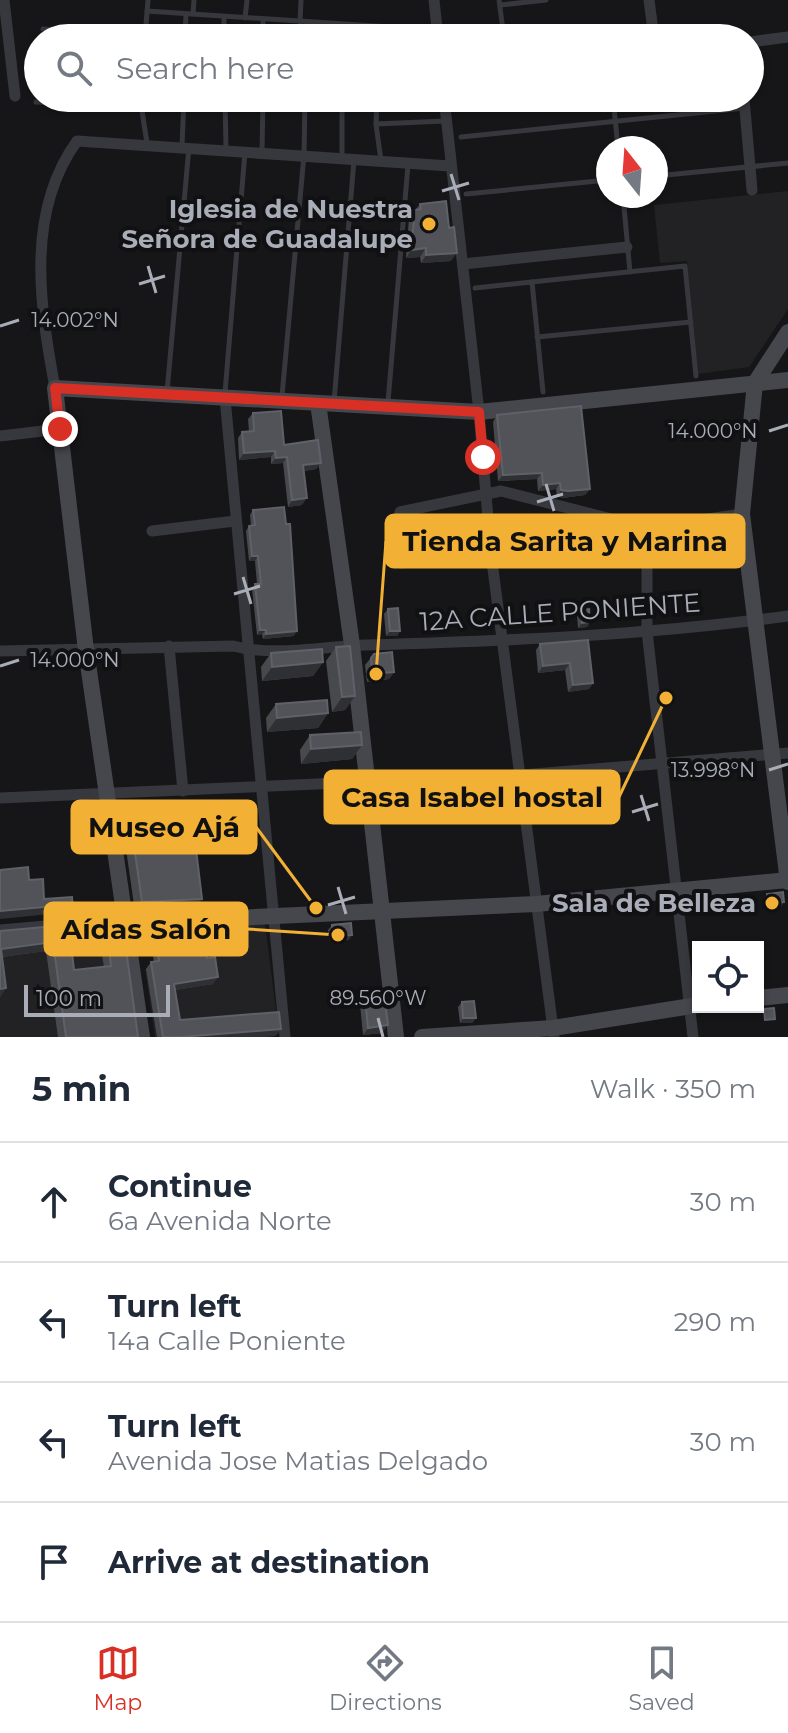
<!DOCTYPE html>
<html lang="en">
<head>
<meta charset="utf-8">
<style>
	body { margin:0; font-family:Montserrat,sans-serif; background:#f6f6f7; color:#1f2937 }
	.controls { position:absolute; right:24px; bottom:24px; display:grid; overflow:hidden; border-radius:0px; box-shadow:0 2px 6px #0004 }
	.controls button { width:72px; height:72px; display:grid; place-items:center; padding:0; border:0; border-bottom:2px solid #e0e1e3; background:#fff; color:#1f2937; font:40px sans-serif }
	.compass { position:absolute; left:596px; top:136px; width:72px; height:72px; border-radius:50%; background:#fff; box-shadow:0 2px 6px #0004; rotate:343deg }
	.scale { position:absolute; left:24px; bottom:20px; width:146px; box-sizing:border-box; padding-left:8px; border:4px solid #a8adb8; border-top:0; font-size:22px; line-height:28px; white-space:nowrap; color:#a8adb8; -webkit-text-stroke:6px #111113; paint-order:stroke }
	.stop { position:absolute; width:24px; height:24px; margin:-18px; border:6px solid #d93025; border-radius:50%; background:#fff }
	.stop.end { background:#d93025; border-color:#fff; box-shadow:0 2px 8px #0008 }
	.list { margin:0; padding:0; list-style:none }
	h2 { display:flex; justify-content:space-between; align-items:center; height:104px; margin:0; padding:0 32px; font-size:34px }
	h2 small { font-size:26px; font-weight:400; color:#747a83 }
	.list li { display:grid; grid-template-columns:52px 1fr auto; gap:24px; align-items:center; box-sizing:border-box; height:120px; padding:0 32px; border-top:2px solid #e0e1e3 }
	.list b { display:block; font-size:30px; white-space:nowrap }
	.list p { margin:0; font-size:26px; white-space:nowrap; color:#747a83 }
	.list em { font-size:26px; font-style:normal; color:#747a83 }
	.icon { flex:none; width:44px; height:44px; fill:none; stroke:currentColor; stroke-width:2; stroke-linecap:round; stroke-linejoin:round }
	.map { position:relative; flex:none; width:788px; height:1037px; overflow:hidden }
	.search { position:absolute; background:#fff; box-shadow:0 2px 6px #0004; left:24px; right:24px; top:24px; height:88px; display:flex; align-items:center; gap:20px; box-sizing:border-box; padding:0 28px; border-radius:44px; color:#747a83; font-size:30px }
	.sheet { height:584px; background:#fff }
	nav { display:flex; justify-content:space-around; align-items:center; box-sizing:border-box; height:112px; border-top:2px solid #e0e1e3; background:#fff; font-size:22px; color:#747a83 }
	nav a { display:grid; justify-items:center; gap:4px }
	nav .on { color:#d93025 }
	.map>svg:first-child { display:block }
</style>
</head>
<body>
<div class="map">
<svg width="788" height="1037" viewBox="0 0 788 1037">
	<rect width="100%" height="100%" fill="#161618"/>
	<g fill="#222225">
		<path d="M788,191V309L749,367L698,374L687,261L660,263L654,205Z"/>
		<path d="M265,924L279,1034L265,1037H155L145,969L210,958L206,927Z"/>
		<path d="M116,925L130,1037H0V940Z"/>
	</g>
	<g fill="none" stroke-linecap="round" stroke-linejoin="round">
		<g stroke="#37383d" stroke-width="5">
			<path d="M499,0L504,38"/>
			<path d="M500,5L546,0"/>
			<path d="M147,11L436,30"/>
			<path d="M193,14L194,0"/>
			<path d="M224,17V38"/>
			<path d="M245,18L247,0"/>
			<path d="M300,22L301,0"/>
			<path d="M342,25V38"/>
			<path d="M43,29L145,35"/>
			<path d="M145,37L148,0"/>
			<path d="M185,38L186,14"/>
			<path d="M263,38V20"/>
			<path d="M307,38V23"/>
			<path d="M140,98L147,143"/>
			<path d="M225,98L226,149"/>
			<path d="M342,98V157"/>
			<path d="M377,98L376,124L381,161"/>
			<path d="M613,98L618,148"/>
			<path d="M36,102L139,106"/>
			<path d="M376,124L445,121"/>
			<path d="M461,137L745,108"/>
			<path d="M182,146L184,98"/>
			<path d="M262,151L263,98"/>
			<path d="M656,176L788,163"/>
			<path d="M466,194L608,180"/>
			<path d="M623,196L630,272"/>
			<path d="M532,282L543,392"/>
			<path d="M475,288L685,266L696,376"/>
			<path d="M537,337L691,322"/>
			<path d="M167,392L189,147"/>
			<path d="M225,393L245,152"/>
			<path d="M282,396L304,155L305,98"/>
			<path d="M334,402L354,160"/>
			<path d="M388,402L408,165"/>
		</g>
		<g stroke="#37383d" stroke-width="11">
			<path d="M4,0L15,96"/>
			<path d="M434,0L438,38"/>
			<path d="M649,0L654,38"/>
			<path d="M750,42L788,37"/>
			<path d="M444,98L479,412L491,554L554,1037"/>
			<path d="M744,98L752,190"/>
			<path d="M463,264L627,247"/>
			<path d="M55,388C40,306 25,213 77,141L450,166"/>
			<path d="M225,398L285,1037"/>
			<path d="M0,436L60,429"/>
			<path d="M400,512L501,491L647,528L742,514"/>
			<path d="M647,528V631L693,1037"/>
			<path d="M152,531L235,521"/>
			<path d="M402,563L491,554"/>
			<path d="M169,646L183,791"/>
			<path d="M0,651L233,646C276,657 322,646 367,645C508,641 648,635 788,616"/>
			<path d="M0,798L522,775L788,753"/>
			<path d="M0,930L114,920L126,923"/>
		</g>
		<g stroke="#45474d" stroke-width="16">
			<path d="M788,332L755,383L742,514L788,882"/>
			<path d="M318,403L352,645L396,1037"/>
			<path d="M126,923L536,904L788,880"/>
			<path d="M758,998L788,995"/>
			<path d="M142,1037L86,650L55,388L479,412L788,380"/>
			<path d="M422,1037L553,1028L698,1005"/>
		</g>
	</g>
	<g fill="#47494d" fill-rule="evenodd">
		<path d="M420,204L451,261L421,263L420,257L406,258L409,218Z"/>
		<path d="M253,413L284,445L321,463L316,469L304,471L302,505L288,507L283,463L271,464V457L239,460L238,438L242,432H249L248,419Z"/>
		<path d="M497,415L590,489L585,495L563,498L557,496L556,489L538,491L537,479L498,481L493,422Z"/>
		<path d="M253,510L294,636L263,639L262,634L257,635L252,589L255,584H257L255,561H249L246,531L249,526H251L250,515Z"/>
		<path d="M388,609L400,631L397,636H386L384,614Z"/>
		<path d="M581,610L590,622L587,627L578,628L577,615Z"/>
		<path d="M588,640L593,683L589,689L568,692L565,670L538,673L536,650L540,644Z"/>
		<path d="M336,647L355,696L345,710L332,712L326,661Z"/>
		<path d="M271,653L323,662L313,676L262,681L261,667Z"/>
		<path d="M374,654L394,672L389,679L367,682L365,665Z"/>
		<path d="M276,704L328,713L318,728L267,732L266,718Z"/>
		<path d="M310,735L362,745L352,759L301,764L300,750Z"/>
		<path d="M132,832L196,909L135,912L125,842Z"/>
		<path d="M767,894L784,902L781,906L765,908L764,899Z"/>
		<path d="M122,920L138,1037H58L46,951L2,957L6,988L0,997V931ZM101,948L104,967L74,970L72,952Z"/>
		<path d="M332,925L349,940L330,941L328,930Z"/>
		<path d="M155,930L207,958L213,984L175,990L180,1020L276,1036L157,1037L146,969L151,962H154L150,936Z"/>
		<path d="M365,997L382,1033L363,1035L360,1004Z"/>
		<path d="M462,1002L476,1018L472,1023H460L458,1007Z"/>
	</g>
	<g fill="#2f3033">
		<path d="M426,248L420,257L406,258L411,250Z"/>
		<path d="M457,253L451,261L421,263L426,255Z"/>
		<path d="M275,451L271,457L239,460L244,453Z"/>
		<path d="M287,457L283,463L271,464L276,458Z"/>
		<path d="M321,463L316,469L298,472L303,465Z"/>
		<path d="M542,473L537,479L498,481L503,475Z"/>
		<path d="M560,483L556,489L538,491L543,485Z"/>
		<path d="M590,489L585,495L563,498L557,496L561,490Z"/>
		<path d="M307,498L302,505L288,507L292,500Z"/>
		<path d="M252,556H258L255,561H249Z"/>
		<path d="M590,622L587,627L578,628L582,623Z"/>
		<path d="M260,630H266L262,634L257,635Z"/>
		<path d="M297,631L294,636L263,639L266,634Z"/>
		<path d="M390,631H400L397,636H386Z"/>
		<path d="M323,662L313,676L262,681L272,667Z"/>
		<path d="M570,663L565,670L538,673L543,666Z"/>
		<path d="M394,672L389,679L367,682L372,674Z"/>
		<path d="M593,683L589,689L568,692L573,685Z"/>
		<path d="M355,696L345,710L332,712L342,697Z"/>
		<path d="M328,713L318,728L267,732L277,718Z"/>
		<path d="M362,745L352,759L301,764L311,749Z"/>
		<path d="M202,899L196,909L135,912L142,902Z"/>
		<path d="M784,902L781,906L765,908L768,903Z"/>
		<path d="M55,906L50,914L0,919V911Z"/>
		<path d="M73,908L67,916L50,917L55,909Z"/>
		<path d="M352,935L349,940L330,941L333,936Z"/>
		<path d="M108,939L101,948L64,953L71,943Z"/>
		<path d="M53,942L46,951L0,957L1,949Z"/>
		<path d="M218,977L213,984L169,991L174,984Z"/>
		<path d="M6,988L0,997V989Z"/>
		<path d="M463,1018H476L472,1023H460Z"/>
		<path d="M388,1025L382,1033L363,1035L368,1028Z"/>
		<path d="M281,1029L276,1036L264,1037H181Z"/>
	</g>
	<g fill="#525359" stroke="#5f6168" stroke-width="2" fill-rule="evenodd">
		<path d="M446,201L449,228L454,227L457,253L426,255V248L411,250L415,210L421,209L420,204Z"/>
		<path d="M581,406L590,489L568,491L561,490L560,483L543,485L542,473L503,475L497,415Z"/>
		<path d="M281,411L284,445L318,440L321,463L303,465L307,498L292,500L287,457L276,458L275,451L244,453L242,432L254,431L253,413Z"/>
		<path d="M284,507L286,524H290L297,631L266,634V630H260L255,584H261L258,556H252L249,526L255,525L253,510Z"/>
		<path d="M398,608L400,631H390L388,609Z"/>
		<path d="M589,609L590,622L582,623L581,610Z"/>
		<path d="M588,640L593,683L573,685L570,663L543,666L540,644Z"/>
		<path d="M350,646L355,696L342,697L336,647Z"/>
		<path d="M322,649L323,662L272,667L271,653Z"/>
		<path d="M392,652L394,672L372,674L371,658L374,654Z"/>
		<path d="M327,700L328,713L277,718L276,704Z"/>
		<path d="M361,732L362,745L311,749L310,735Z"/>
		<path d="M193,824L202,899L142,902L132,832Z"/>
		<path d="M28,867L29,880L43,879L44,899L72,897L73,908L55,909V906L0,911V870Z"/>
		<path d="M783,892L784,902L768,903L767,894Z"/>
		<path d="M122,920L138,1037H66L53,942L1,949L6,988L0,989V931ZM108,939L111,966L74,970L71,943Z"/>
		<path d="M351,923L352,935L333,936L332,925Z"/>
		<path d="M202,924L207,958L215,957L218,977L174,984L180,1020L279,1012L281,1029L181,1037H163L151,962L159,961L155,930Z"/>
		<path d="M384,995L388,1025L368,1028L365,997Z"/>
		<path d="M474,1001L476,1018H463L462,1002Z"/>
		<path d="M774,1008L775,1019L765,1020L764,1009Z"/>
	</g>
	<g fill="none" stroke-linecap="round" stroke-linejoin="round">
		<path stroke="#d93025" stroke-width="10" d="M60,429L55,388L479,412L483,457"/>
	</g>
	<path fill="none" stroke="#a8adb8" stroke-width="3" d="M451,174L459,200M442,191L469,183M148,266L156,293M139,284L165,276M0,326L19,320M769,431L788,425M546,484L554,511M537,502L563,494M243,577L251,604M234,594L260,586M0,666L19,660M769,770L788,764M641,795L649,821M632,812L658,804M338,887L346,914M328,905L355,897M378,1018L383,1037"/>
	<g fill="#f2b134" stroke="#111113" stroke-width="3">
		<circle cx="429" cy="224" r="8"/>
		<circle cx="772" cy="903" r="8"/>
	</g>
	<g text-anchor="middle" stroke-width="8" stroke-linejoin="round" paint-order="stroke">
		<g font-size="26" font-weight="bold" fill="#a8adb8" stroke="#111113" text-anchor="end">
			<text x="413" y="218">Iglesia de Nuestra<tspan x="413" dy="30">Señora de Guadalupe</tspan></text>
			<text x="756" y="912">Sala de Belleza</text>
		</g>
		<g font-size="26" fill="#a8adb8" stroke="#111113">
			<text transform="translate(560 612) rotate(-4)" y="9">12A CALLE PONIENTE</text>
		</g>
	</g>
	<g font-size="20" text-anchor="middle" fill="#a8adb8" stroke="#111113" stroke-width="8" stroke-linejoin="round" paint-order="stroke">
		<text x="75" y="327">14.002°N</text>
		<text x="713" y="438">14.000°N</text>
		<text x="75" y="667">14.000°N</text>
		<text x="713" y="777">13.998°N</text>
		<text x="378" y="1005">89.560°W</text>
	</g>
	<path fill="none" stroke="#f2b134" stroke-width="3" d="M376 674L386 541M666 698L619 797M316 908L256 827M338 935L247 929"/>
	<g fill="#f2b134" stroke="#111113" stroke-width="3">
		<circle cx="376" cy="674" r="8"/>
		<circle cx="666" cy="698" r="8"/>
		<circle cx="316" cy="908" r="8"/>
		<circle cx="338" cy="935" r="8"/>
	</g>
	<g fill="#f2b134" stroke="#f2b134" stroke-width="3">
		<rect x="386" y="515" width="358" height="52" rx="8"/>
		<rect x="325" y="771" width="294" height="52" rx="8"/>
		<rect x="72" y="801" width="184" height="52" rx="8"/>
		<rect x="45" y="903" width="202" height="52" rx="8"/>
	</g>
	<g font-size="28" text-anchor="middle" font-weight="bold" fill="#111">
		<text x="565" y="551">Tienda Sarita y Marina</text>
		<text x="472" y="807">Casa Isabel hostal</text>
		<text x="164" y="837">Museo Ajá</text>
		<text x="146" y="939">Aídas Salón</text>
	</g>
</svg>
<div class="controls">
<button><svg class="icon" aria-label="locate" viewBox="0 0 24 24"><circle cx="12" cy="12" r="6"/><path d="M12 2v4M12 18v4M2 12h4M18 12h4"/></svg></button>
</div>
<svg class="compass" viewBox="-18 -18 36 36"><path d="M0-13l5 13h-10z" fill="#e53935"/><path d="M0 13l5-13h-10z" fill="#747a83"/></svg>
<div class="scale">100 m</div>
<div class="stop" style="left:483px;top:457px"></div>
<div class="stop end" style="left:60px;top:429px"></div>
<div class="search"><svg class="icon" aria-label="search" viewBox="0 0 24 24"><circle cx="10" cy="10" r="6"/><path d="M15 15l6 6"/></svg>Search here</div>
</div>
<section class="sheet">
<h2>5 min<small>Walk · 350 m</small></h2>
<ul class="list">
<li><svg class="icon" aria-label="ahead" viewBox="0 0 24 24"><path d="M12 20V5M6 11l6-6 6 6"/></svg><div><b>Continue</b><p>6a Avenida Norte</p></div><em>30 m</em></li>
<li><svg class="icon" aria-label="left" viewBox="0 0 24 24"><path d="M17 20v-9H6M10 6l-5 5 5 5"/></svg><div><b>Turn left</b><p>14a Calle Poniente</p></div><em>290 m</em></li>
<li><svg class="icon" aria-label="left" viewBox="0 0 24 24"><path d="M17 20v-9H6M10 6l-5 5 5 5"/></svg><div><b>Turn left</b><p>Avenida Jose Matias Delgado</p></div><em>30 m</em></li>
<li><svg class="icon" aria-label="arrive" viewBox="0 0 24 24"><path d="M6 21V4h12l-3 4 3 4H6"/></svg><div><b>Arrive at destination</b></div></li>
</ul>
</section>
<nav>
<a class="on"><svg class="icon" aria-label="map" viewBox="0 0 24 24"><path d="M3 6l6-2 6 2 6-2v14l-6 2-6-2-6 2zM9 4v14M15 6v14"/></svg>Map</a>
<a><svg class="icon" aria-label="directions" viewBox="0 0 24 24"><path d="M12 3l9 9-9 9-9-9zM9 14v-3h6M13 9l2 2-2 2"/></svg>Directions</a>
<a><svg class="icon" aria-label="saved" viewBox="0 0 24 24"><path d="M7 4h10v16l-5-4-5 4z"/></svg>Saved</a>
</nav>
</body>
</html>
